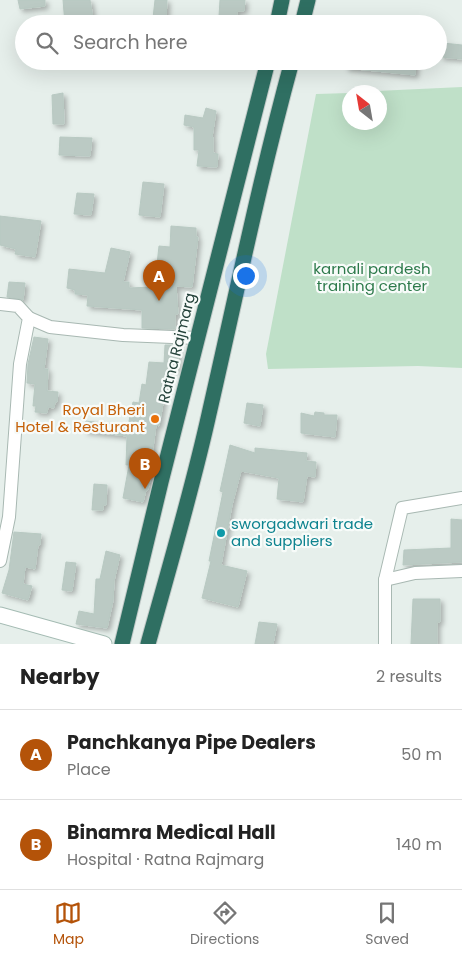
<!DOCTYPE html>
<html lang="en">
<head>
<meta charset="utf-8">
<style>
	body { margin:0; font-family:Poppins,sans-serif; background:#f6f6f6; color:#222 }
	.compass { position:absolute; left:342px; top:85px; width:45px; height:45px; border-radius:50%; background:#fff; box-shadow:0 5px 20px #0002; rotate:329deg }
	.you { position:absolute; left:245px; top:275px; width:18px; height:18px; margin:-12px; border:4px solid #fff; border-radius:50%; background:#1a73e8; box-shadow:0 0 0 8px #1a73e833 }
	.badge { display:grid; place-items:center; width:32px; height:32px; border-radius:50%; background:#b45309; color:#fff; font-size:16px; font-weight:700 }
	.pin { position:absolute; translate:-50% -41px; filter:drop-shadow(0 1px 2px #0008) }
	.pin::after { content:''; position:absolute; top:26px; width:18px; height:15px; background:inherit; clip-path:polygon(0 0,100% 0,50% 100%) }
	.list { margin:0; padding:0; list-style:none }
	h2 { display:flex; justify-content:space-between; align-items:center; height:65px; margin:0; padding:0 20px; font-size:21px }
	h2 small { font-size:16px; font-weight:400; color:#767676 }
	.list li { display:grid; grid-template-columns:32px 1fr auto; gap:15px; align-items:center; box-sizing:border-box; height:90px; padding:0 20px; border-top:1px solid #e0e0e0 }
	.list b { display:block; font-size:19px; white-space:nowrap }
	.list p { margin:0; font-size:16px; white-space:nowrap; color:#767676 }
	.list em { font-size:16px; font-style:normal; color:#767676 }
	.icon { flex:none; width:28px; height:28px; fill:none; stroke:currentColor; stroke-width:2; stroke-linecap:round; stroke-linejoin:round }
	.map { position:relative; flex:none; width:462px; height:644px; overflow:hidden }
	.search { position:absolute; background:#fff; box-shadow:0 5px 20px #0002; left:15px; right:15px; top:15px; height:55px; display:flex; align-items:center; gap:12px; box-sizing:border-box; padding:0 18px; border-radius:28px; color:#767676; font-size:19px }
	.sheet { height:245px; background:#fff }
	nav { display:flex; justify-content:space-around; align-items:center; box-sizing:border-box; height:70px; border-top:1px solid #e0e0e0; background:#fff; font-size:14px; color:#767676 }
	nav a { display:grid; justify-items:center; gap:2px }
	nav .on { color:#b45309 }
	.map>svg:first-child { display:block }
</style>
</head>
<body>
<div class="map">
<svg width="462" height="644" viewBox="0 0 462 644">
	<defs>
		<filter id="shadow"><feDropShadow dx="3" dy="3" stdDeviation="2.5" flood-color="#0004"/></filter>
	</defs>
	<rect width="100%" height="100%" fill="#e6efeb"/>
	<path fill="#bfe0c8" d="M462,87V368L418,366L268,369L266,354L316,94L349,93L350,122H380V92H355Z"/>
	<g fill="#bbcac4" stroke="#b8c9c2" filter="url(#shadow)">
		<path d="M18,0H45V6L20,9Z"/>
		<path d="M63,0H90L94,24H65Z"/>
		<path d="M155,0H167L166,19L153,18Z"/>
		<path d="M220,0H245L244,11H237V16H219Z"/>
		<path d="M443,43L462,45V59L441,57Z"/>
		<path d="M346,61H416L415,75L346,68Z"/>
		<path d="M63,93L64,124H53L52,95Z"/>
		<path d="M206,108L216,111L212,137H213V153L218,154L217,167L197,166L199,150H194V127L184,125L185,115L203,118Z"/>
		<path d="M60,137L92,138L90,156L59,155Z"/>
		<path d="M143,182L164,184L160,217L139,215Z"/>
		<path d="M77,193L94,194L91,215L74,214Z"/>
		<path d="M0,216L41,221L35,257L15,254L16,249L0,245Z"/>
		<path d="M171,226L196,228V237H198L192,287L176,286L178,314H175V329L142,328V310L87,306L88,295L75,294V290L67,288L69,269L105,273L111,248L130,252L123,282H129V288L152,287L155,264H157L159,246L170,247Z"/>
		<path d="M9,282L25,283L23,300L7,297Z"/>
		<path d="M34,337L48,339L44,369H48L47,391L58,392L57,402H55L54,408L48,407L47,413L35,412L36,406H33L35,384L27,383L28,364Z"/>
		<path d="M165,345H179L177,370H169L159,426L156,425L152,455H154L153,466L148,490H146L143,502L123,498L129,465H126L127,436L85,431L86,421L128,426L133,402L139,403L142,384L146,385L149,362L164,363Z"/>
		<path d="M247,403L263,405L260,426L244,423Z"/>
		<path d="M315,412L324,413V415H337L335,437L301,433V413L314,416Z"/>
		<path d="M230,445L255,453V448L307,453L306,461L316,462L315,477L307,476L303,502L277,499L279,478L241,471L232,505L221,565L247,571L238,607L202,598L211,561H209L223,492L220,491Z"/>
		<path d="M94,484L107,485L106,505H103V510H92Z"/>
		<path d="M451,519L462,520V562L403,565L404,550L451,548Z"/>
		<path d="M14,532L41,534L40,545H38L35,569L25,567L23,584L32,586L28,600L2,593L9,570Z"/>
		<path d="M106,551L120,555L114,581L113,601L107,628L76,624L79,611L94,614L96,579H100Z"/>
		<path d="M66,562L76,563L72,591L62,590Z"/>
		<path d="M413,599H440V622H437V644H411Z"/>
		<path d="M259,622L277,624L273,644H255Z"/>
	</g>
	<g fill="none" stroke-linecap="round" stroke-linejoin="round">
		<g stroke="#a8b8b2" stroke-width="14">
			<g id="street">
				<path d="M0,304L18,306L29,318L20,364L9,517L0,561"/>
				<path d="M29,318L50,327L123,335L197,338"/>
				<path d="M385,580L415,573L462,571"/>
				<path d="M385,644V580L402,508L462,498"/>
			</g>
		</g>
		<g stroke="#a4bbb3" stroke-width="17">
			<path id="secondary" d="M0,615L104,644"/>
		</g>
		<g stroke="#c2cac8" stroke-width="17">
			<g id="highway">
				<path d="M277,24L282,0"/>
				<path d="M302,24L308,0"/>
				<path d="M122,644L161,482L268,61"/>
				<path d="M148,644C169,568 192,491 209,414C236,296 260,178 292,61"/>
			</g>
		</g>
		<use href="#street" stroke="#fff" stroke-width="12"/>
		<use href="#secondary" stroke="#fff" stroke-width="15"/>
		<use href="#highway" stroke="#2f6f62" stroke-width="15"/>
	</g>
	<circle fill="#e8710a" stroke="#f7fbf9" stroke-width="2" cx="155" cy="419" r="5"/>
	<circle fill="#0f9aa8" stroke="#f7fbf9" stroke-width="2" cx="221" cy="533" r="5"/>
	<g text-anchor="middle" stroke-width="4.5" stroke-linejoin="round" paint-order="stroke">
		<g font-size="15" fill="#2d7a4b" stroke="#f7fbf9">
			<text x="372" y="274">karnali pardesh<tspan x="372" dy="17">training center</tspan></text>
		</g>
		<g font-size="15" fill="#24423a" stroke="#f7fbf9">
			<text transform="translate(177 348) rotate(-76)" y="5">Ratna Rajmarg</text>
		</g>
		<g font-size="15" fill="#c56008" stroke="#f7fbf9" text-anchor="end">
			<text x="145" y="415">Royal Bheri<tspan x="145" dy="17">Hotel &amp; Resturant</tspan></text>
		</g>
		<g font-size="15" fill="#0d838f" stroke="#f7fbf9" text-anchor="start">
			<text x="231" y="529">sworgadwari trade<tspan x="231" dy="17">and suppliers</tspan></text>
		</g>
	</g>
</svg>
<svg class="compass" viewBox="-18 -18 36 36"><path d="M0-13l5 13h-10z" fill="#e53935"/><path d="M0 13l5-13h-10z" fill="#767676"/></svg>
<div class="you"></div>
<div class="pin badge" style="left:159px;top:301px">A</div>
<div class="pin badge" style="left:145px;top:489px">B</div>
<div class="search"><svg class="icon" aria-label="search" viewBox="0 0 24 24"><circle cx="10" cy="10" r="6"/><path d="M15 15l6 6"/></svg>Search here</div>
</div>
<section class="sheet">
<h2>Nearby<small>2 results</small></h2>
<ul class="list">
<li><span class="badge">A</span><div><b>Panchkanya Pipe Dealers</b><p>Place</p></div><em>50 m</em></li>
<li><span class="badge">B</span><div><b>Binamra Medical Hall</b><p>Hospital · Ratna Rajmarg</p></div><em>140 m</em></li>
</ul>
</section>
<nav>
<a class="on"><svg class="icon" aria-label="map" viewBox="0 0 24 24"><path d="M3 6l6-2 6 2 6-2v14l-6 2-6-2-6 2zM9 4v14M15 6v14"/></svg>Map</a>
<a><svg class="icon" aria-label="directions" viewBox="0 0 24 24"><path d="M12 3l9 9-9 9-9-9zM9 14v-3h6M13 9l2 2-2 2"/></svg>Directions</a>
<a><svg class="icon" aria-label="saved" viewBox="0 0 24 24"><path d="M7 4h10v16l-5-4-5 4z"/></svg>Saved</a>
</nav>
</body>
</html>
